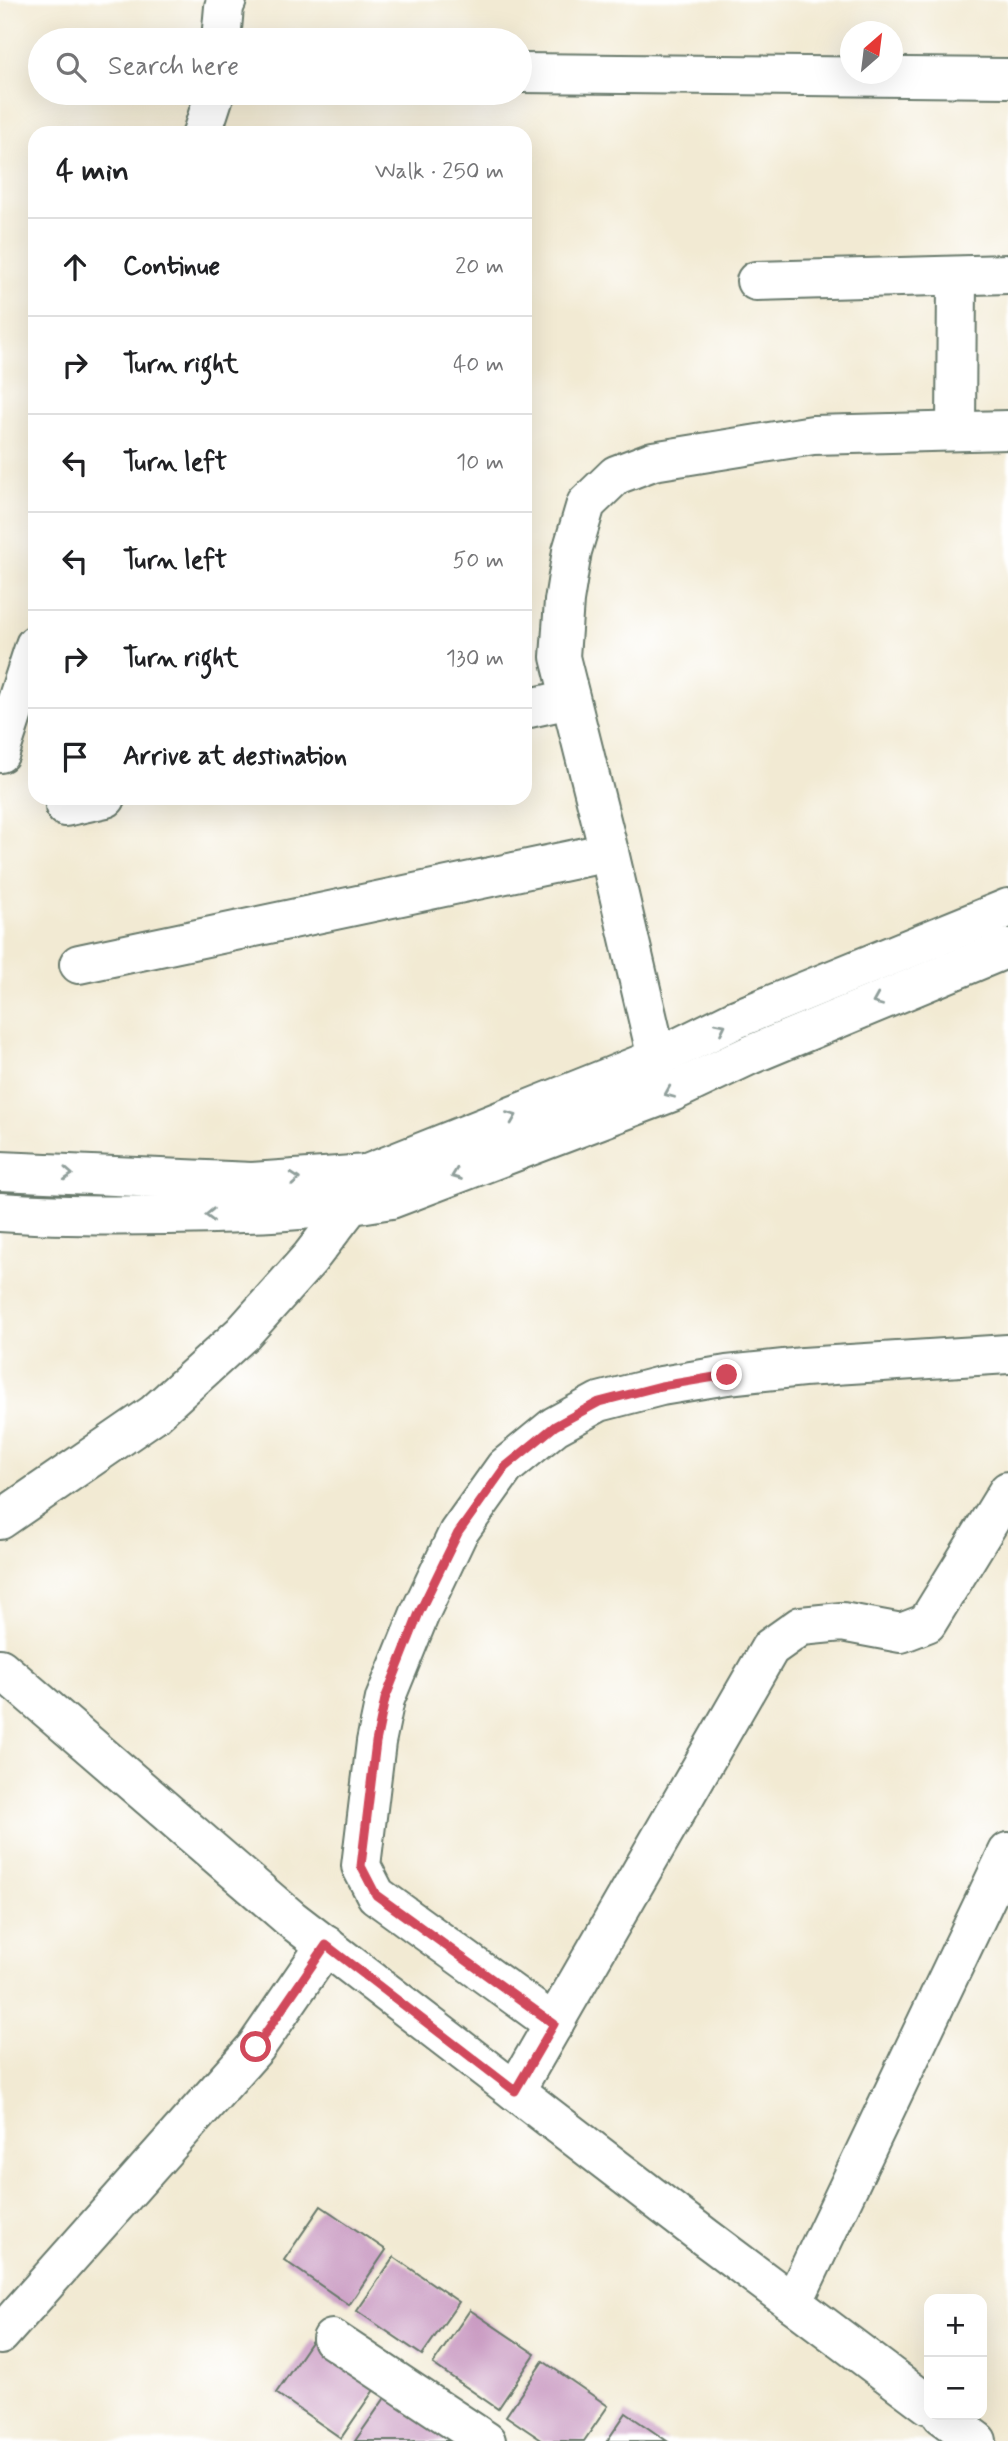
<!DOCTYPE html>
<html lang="en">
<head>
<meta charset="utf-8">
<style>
	body { margin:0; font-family:Mynerve,sans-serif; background:#f2f2f2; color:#202124 }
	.controls { position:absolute; right:21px; bottom:21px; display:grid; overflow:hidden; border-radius:14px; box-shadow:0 7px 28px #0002 }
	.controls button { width:63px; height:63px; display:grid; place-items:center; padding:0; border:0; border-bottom:2px solid #e0e0e0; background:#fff; color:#202124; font:35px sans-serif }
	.compass { position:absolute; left:840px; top:21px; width:63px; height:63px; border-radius:50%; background:#fff; box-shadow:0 7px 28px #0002; rotate:28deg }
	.stop { position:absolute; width:21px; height:21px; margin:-16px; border:5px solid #d1495b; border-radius:50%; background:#fff }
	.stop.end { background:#d1495b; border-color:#fff; box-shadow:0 2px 7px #0008 }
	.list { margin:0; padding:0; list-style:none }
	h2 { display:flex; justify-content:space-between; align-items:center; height:91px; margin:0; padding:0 28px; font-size:30px }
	h2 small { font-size:23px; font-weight:400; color:#757577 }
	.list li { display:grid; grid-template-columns:46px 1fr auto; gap:21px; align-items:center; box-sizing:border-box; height:98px; padding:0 28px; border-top:2px solid #e0e0e0 }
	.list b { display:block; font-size:26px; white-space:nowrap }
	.list em { font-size:23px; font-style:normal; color:#757577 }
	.icon { flex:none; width:38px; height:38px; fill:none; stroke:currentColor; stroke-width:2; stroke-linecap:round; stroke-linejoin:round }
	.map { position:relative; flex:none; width:1008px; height:2441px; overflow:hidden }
	.search { position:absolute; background:#fff; box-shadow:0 7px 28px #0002; left:28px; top:28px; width:504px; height:77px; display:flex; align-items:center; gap:18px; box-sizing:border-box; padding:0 24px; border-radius:38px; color:#757577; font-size:26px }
	.panel { position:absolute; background:#fff; box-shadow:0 7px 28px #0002; left:28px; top:126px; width:504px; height:679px; border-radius:21px }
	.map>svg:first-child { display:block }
</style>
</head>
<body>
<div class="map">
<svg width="1008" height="2441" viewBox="0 0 1008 2441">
	<rect width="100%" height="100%" fill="#fff"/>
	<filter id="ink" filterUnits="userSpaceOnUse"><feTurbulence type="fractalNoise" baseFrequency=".0143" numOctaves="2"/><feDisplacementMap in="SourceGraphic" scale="14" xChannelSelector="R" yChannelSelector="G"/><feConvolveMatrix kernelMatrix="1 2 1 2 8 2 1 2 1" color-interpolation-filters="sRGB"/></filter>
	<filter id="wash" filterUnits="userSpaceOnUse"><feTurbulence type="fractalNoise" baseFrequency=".00686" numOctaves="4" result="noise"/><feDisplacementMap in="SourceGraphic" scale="28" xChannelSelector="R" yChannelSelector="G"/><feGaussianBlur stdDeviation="1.57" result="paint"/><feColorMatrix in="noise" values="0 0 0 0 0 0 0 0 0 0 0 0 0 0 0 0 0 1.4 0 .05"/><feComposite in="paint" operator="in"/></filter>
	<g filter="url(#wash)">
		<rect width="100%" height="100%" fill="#f2ead3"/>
		<g id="blocks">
			<g fill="#ca9cc3">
				<path d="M321,2206L386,2250L349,2305L284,2260Z"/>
				<path d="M394,2257L459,2302L422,2355L357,2311Z"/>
				<path d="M470,2310L535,2354L498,2409L433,2364Z"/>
				<path d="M313,2339L378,2384L341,2438L276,2393Z"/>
				<path d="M543,2361L608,2406L584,2441H543L506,2416Z"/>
				<path d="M389,2392L454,2436L451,2441H355Z"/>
				<path d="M626,2413L667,2441H607Z"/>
			</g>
		</g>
	</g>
	<g filter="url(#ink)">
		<use href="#blocks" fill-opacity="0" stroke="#697a6c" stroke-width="2"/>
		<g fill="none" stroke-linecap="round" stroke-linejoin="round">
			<g stroke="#697a6c" stroke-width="42">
				<g id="minor">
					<path d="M221,40L224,7L227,0"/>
					<path d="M520,73L1008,78"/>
					<path d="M202,133L215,93"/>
					<path d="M756,281L1008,274"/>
					<path d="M956,431L957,276"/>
					<path d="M525,709L570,699"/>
					<path d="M0,753L35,645"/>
					<path d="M65,807L106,798"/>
					<path d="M79,964L609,852"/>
					<path d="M657,1058L609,852L560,657L564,601L572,551L586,504L616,475L653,461L813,435L1008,430"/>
					<path d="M0,1171L252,1182L367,1174L657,1058L734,1020L1008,908"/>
					<path d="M0,1212C56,1216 111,1216 167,1215C242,1214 317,1212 391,1199L672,1092L750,1055L1008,948"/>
					<path d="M0,1520L154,1414L243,1333L310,1258L350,1206L358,1191"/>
					<path d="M0,1668L291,1919L705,2237L929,2405"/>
					<path d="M554,2024L376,1895L361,1866L376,1742L385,1699L420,1613L458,1533L505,1467L555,1426L599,1402L661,1386L727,1375L803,1367L1008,1354"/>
					<path d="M515,2091L770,1648L801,1626L842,1622L901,1633L927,1623L1008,1491"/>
					<path d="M793,2303L1008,1852"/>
					<path d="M0,2335L256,2047L326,1945"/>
					<path d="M332,2339L486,2441"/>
					<path d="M942,2415L977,2441"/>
				</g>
			</g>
			<use href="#minor" stroke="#fff" stroke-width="38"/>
		</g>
		<defs><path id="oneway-chevron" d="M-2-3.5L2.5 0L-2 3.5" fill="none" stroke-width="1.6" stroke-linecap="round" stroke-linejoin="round" transform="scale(1.75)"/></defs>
		<g stroke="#8f9e9a">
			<use href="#oneway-chevron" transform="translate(877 1001) rotate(157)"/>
			<use href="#oneway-chevron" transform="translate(721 1027) rotate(-26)"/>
			<use href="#oneway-chevron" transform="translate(669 1093) rotate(157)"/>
			<use href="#oneway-chevron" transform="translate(512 1117) rotate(-22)"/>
			<use href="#oneway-chevron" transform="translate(68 1174) rotate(3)"/>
			<use href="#oneway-chevron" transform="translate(456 1175) rotate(159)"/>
			<use href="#oneway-chevron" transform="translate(295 1179) rotate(-4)"/>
			<use href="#oneway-chevron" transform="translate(210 1215) rotate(179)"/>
		</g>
	</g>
	<g fill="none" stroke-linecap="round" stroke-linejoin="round" filter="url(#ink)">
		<path stroke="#d1495b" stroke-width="9" d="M256,2047L326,1945L515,2091L554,2024L376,1895L361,1866L376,1742L385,1699L419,1613L458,1533L505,1467L555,1426L599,1402L661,1386L727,1375"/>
	</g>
</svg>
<div class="controls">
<button>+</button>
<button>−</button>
</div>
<svg class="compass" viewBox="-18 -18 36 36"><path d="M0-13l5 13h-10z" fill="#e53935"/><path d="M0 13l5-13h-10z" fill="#757577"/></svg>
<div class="stop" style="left:256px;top:2047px"></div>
<div class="stop end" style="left:727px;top:1375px"></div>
<div class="search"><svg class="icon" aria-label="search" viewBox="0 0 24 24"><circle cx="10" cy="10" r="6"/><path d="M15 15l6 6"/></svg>Search here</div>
<section class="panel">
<h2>4 min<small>Walk · 250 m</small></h2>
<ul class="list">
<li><svg class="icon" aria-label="ahead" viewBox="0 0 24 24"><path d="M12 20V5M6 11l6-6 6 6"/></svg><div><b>Continue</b></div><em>20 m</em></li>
<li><svg class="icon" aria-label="right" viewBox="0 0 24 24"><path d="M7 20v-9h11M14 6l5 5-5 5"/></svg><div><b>Turn right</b></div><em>40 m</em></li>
<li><svg class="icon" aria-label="left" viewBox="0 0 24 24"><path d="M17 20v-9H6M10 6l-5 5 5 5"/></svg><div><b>Turn left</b></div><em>10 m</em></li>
<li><svg class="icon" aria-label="left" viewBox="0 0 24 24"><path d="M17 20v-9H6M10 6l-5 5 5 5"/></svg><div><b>Turn left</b></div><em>50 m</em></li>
<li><svg class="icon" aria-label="right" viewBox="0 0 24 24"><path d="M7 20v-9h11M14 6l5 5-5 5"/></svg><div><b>Turn right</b></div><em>130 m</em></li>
<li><svg class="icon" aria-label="arrive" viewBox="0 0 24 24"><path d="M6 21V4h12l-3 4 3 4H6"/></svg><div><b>Arrive at destination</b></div></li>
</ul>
</section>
</div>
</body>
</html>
